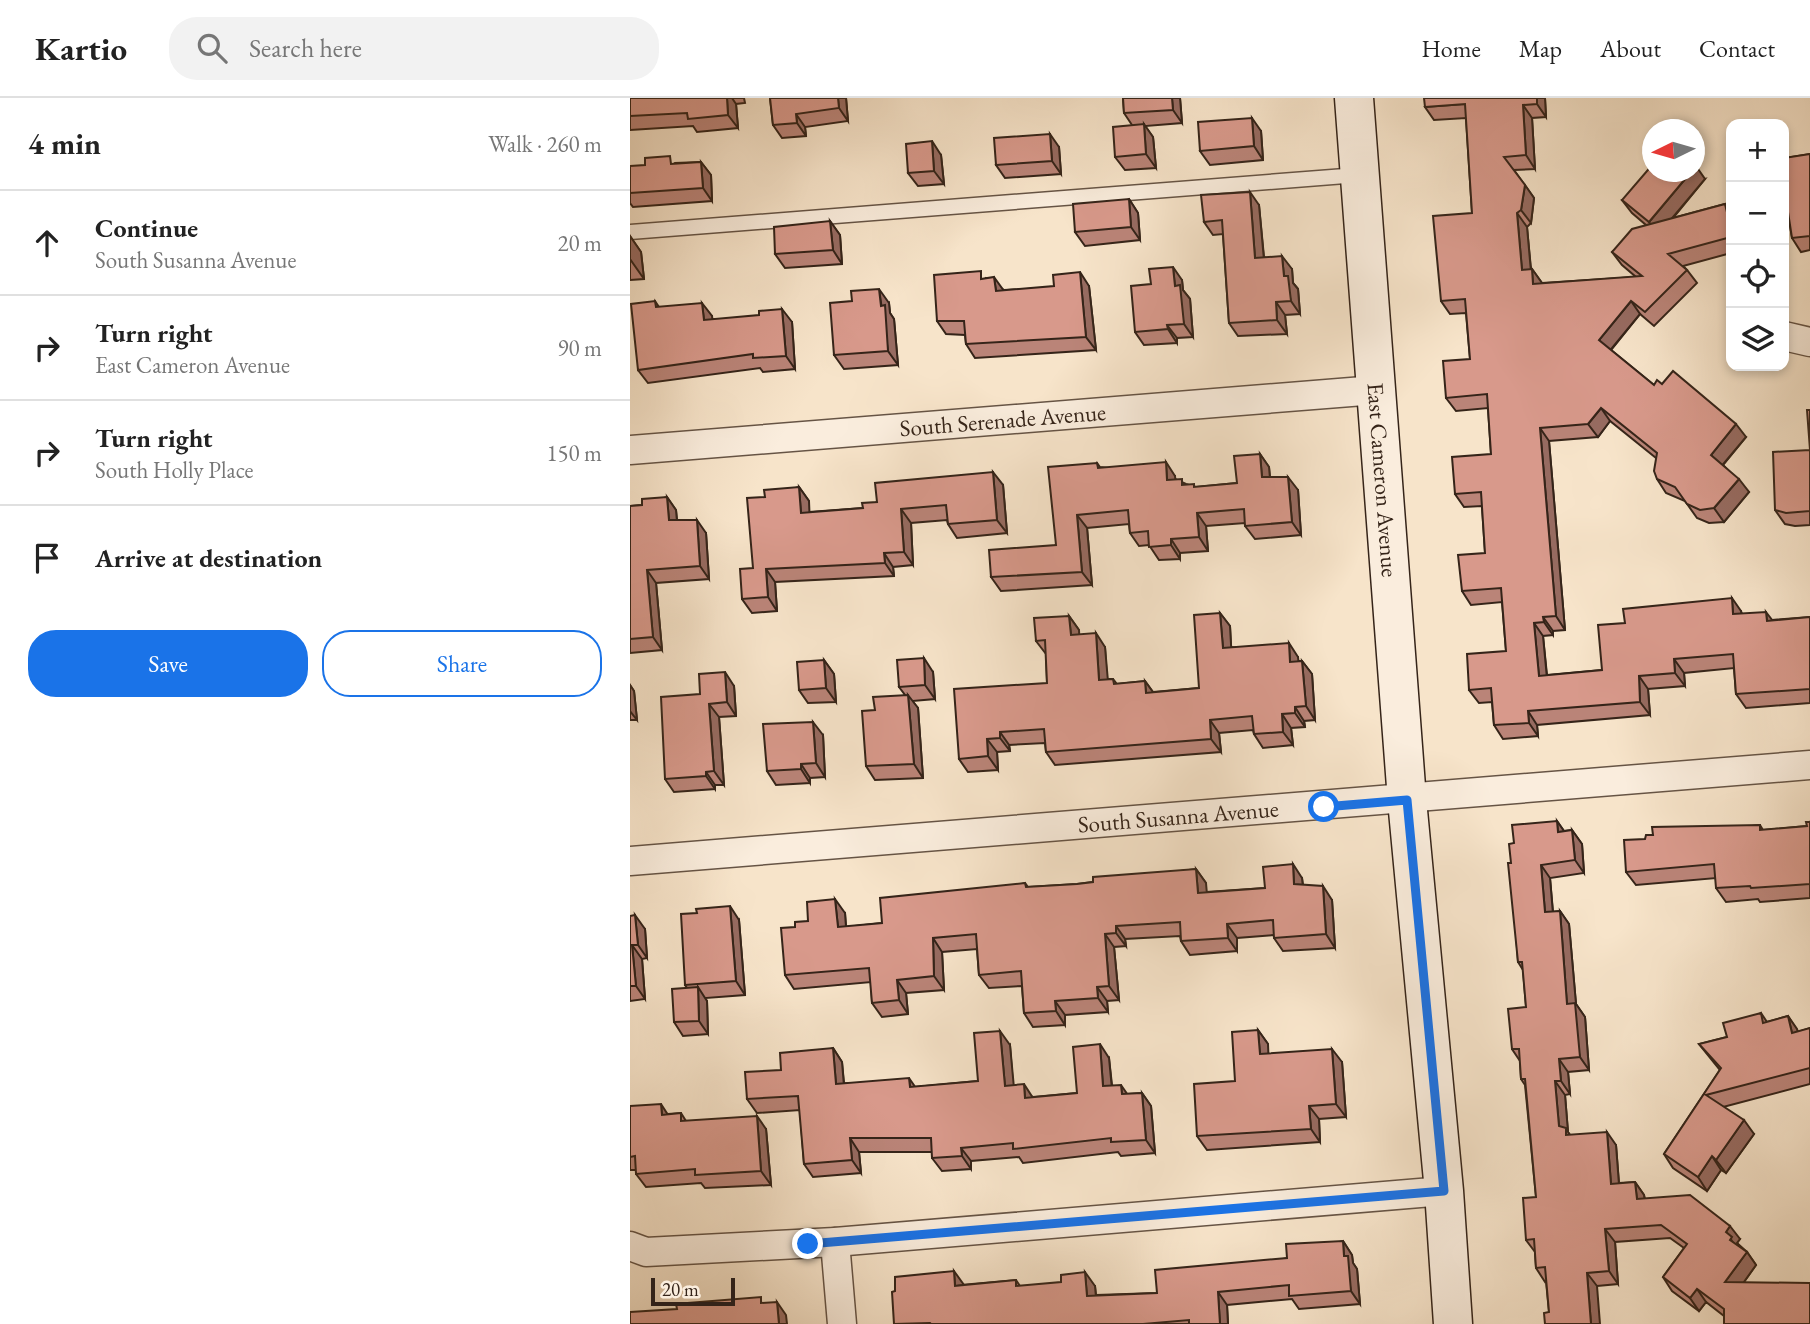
<!DOCTYPE html>
<html lang="en">
<head>
<meta charset="utf-8">
<style>
	body { margin:0; font-family:"EB Garamond",serif; background:#f2f2f2; color:#222 }
	.controls { position:absolute; right:21px; top:21px; display:grid; overflow:hidden; border-radius:14px; box-shadow:0 4px 10px #0003 }
	.controls button { width:63px; height:63px; display:grid; place-items:center; padding:0; border:0; border-bottom:2px solid #e0e0e0; background:#fff; color:#222; font:35px sans-serif }
	.compass { position:absolute; left:1012px; top:21px; width:63px; height:63px; border-radius:50%; background:#fff; box-shadow:0 4px 10px #0003; rotate:265deg }
	.scale { position:absolute; left:21px; bottom:18px; width:84px; box-sizing:border-box; padding-left:7px; border:4px solid #352419; border-top:0; font-size:19px; line-height:24px; white-space:nowrap; color:#352419; -webkit-text-stroke:5px #faeddd; paint-order:stroke }
	.stop { position:absolute; width:21px; height:21px; margin:-16px; border:5px solid #1a73e8; border-radius:50%; background:#fff }
	.stop.end { background:#1a73e8; border-color:#fff; box-shadow:0 2px 7px #0008 }
	.list { margin:0; padding:0; list-style:none }
	h2 { display:flex; justify-content:space-between; align-items:center; height:91px; margin:0; padding:0 28px; font-size:30px }
	h2 small { font-size:23px; font-weight:400; color:#767676 }
	.list li { display:grid; grid-template-columns:46px 1fr auto; gap:21px; align-items:center; box-sizing:border-box; height:105px; padding:0 28px; border-top:2px solid #e0e0e0 }
	.list b { display:block; font-size:26px; white-space:nowrap }
	.list p { margin:0; font-size:23px; white-space:nowrap; color:#767676 }
	.list em { font-size:23px; font-style:normal; color:#767676 }
	.actions { display:flex; gap:14px; padding:21px 28px }
	.actions a { flex:1; padding:16px 0; border:2px solid #1a73e8; border-radius:28px; text-align:center; font-size:24px; color:#1a73e8 }
	.actions .main { background:#1a73e8; color:#fff }
	.icon { flex:none; width:38px; height:38px; fill:none; stroke:currentColor; stroke-width:2; stroke-linecap:round; stroke-linejoin:round }
	.map { position:relative; flex:none; width:1180px; height:1226px; overflow:hidden }
	header { display:flex; align-items:center; gap:42px; box-sizing:border-box; height:98px; padding:0 35px; background:#fff; border-bottom:2px solid #e0e0e0 }
	header strong { font-size:33px }
	nav { display:flex; gap:38px; margin-inline-start:auto; font-size:24px }
	.search { width:490px; height:63px; background:#f2f2f2; display:flex; align-items:center; gap:18px; box-sizing:border-box; padding:0 24px; border-radius:28px; color:#767676; font-size:26px }
	main { display:flex }
	aside { flex:1; background:#fff }
	.map>svg:first-child { display:block }
</style>
</head>
<body>
<header>
<strong>Kartio</strong>
<div class="search"><svg class="icon" aria-label="search" viewBox="0 0 24 24"><circle cx="10" cy="10" r="6"/><path d="M15 15l6 6"/></svg>Search here</div>
<nav><a>Home</a><a>Map</a><a>About</a><a>Contact</a></nav>
</header>
<main>
<aside>
<h2>4 min<small>Walk · 260 m</small></h2>
<ul class="list">
<li><svg class="icon" aria-label="ahead" viewBox="0 0 24 24"><path d="M12 20V5M6 11l6-6 6 6"/></svg><div><b>Continue</b><p>South Susanna Avenue</p></div><em>20 m</em></li>
<li><svg class="icon" aria-label="right" viewBox="0 0 24 24"><path d="M7 20v-9h11M14 6l5 5-5 5"/></svg><div><b>Turn right</b><p>East Cameron Avenue</p></div><em>90 m</em></li>
<li><svg class="icon" aria-label="right" viewBox="0 0 24 24"><path d="M7 20v-9h11M14 6l5 5-5 5"/></svg><div><b>Turn right</b><p>South Holly Place</p></div><em>150 m</em></li>
<li><svg class="icon" aria-label="arrive" viewBox="0 0 24 24"><path d="M6 21V4h12l-3 4 3 4H6"/></svg><div><b>Arrive at destination</b></div></li>
</ul>
<div class="actions"><a class="main">Save</a><a>Share</a></div>
</aside>
<div class="map">
<svg width="1180" height="1226" viewBox="0 0 1180 1226">
	<rect width="100%" height="100%" fill="#f7e4ca"/>
	<filter id="stains"><feTurbulence type="fractalNoise" baseFrequency=".00286" numOctaves="4"/><feColorMatrix values="0 0 0 0 .2 0 0 0 0 .09 0 0 0 0 .02 0 0 0 .5 -.17"/></filter>
	<radialGradient id="worn" r=".72"><stop offset=".6" stop-color="#630" stop-opacity="0"/><stop offset="1" stop-color="#630" stop-opacity=".3"/></radialGradient>
	<g fill="none" stroke-linecap="round" stroke-linejoin="round">
		<g stroke="#665445" stroke-width="17">
			<path id="lane" d="M0,134L728,77"/>
		</g>
		<g stroke="#665445" stroke-width="31">
			<g id="street">
				<path d="M1154,238L1180,244"/>
				<path id="s1" d="M0,352L746,292"/>
				<path id="s2" d="M0,763L1180,667"/>
				<path d="M205,1144L212,1226"/>
				<path d="M0,1148L16,1154L205,1144L814,1093"/>
			</g>
		</g>
		<g stroke="#352419" stroke-width="41">
			<g id="secondary">
				<path id="s3" d="M724,0L777,702L814,1093L823,1226"/>
			</g>
		</g>
		<use href="#lane" stroke="#faeddd" stroke-width="14"/>
		<use href="#street" stroke="#faeddd" stroke-width="28"/>
		<use href="#secondary" stroke="#faeddd" stroke-width="38"/>
	</g>
	<g fill="#ba8478" stroke="#352419" stroke-width="2">
		<path d="M0,0H114L115,5L106,6L108,30L67,34L63,28L0,32Z"/>
		<path d="M140,0H216L218,23L175,29L176,38L152,40L143,27Z"/>
		<path d="M493,0H550L552,25L515,28L523,39L526,70L495,72L485,59L502,27L494,15Z"/>
		<path d="M915,0L916,19L902,20L905,71L884,72L904,100L901,125L897,129L901,171H902L912,185L1006,179L992,167L982,154L1016,127L1002,115L992,102L1075,81L1043,120L1095,106L1101,115V155L1053,168L1057,172L1067,185L1024,228L1010,216L981,252L1024,287L1116,339L1093,367L1119,394L1094,424L1079,425L1067,420L1055,403L1036,395L1027,381L1026,360L980,323L968,339L919,343L935,532L923,533V537L913,538L917,577L972,572L995,525L1111,513L1112,516L1142,522L1180,519V605L1116,610L1106,596L1104,570L1054,575L1055,588L1018,591L1020,617L907,627L908,638L873,641L864,627L862,604L849,605L839,592L876,553L872,504L841,507L832,493L855,455L852,408L834,409L825,396L861,356L858,310L826,313L816,300L840,261L836,215L820,216L811,203L842,115L836,20L804,22L795,9Z"/>
		<path d="M631,33L633,62L580,67L570,53Z"/>
		<path d="M429,49L431,76L375,80L366,67Z"/>
		<path d="M1180,56V152L1171,154L1162,140L1158,116H1154V60Z"/>
		<path d="M311,57L314,86L288,88L278,75Z"/>
		<path d="M71,64L81,77L82,103L3,109L0,105V95L45,65Z"/>
		<path d="M499,101L508,115L510,142L455,148L445,134Z"/>
		<path d="M629,107L634,159L662,171L663,185L668,191L670,216L655,217L657,236L608,238L599,225L593,136L583,137L574,124Z"/>
		<path d="M200,123L210,137L212,166L155,170L145,156Z"/>
		<path d="M0,138L11,154L14,181L0,182Z"/>
		<path d="M356,180L374,192L459,188L466,252L345,260L336,246L335,237L316,236L307,223Z"/>
		<path d="M552,182L553,192L560,201L563,239L547,240V245L514,247L505,234L521,186Z"/>
		<path d="M25,203L29,209L82,218V221L162,224L165,271L133,274L130,270L18,285L8,272Z"/>
		<path d="M259,205L260,215L264,221L268,267L214,271L204,257Z"/>
		<path d="M1180,312V427L1165,428L1155,426L1145,412L1180,352Z"/>
		<path d="M630,356L639,369L640,379L668,392L671,437L625,441L615,428V425L576,428L578,453L550,455V461L529,462L519,447L509,448L500,435L499,426L457,430L462,487L371,493L361,479L426,447L467,365L470,369L545,378V381L556,386L566,389L607,385Z"/>
		<path d="M373,387L377,435L327,440L318,426L317,422L281,425L283,467L263,469L264,478L145,484L147,513L122,515L112,501L123,470L135,399L169,389L179,403V414L233,410L247,404Z"/>
		<path d="M37,399L46,412L47,422L76,435L79,481L26,485L32,552L0,555V408L12,407Z"/>
		<path d="M590,515L600,528L601,549L668,559V563H672L682,576L685,622L674,623L675,629L661,630L663,647L633,650L624,636L623,632L589,635L591,654L425,667L416,654L415,645L379,647L380,653L367,654L368,672L338,674L329,661L417,585L416,556L406,543L439,518L449,532V537L475,549L477,581H483L487,586L515,583L523,594L569,590Z"/>
		<path d="M194,562L204,576L206,604L178,605L169,592Z"/>
		<path d="M303,574L305,601L282,603L288,610L293,680L245,682L236,668L245,612L275,597L269,589Z"/>
		<path d="M0,587L4,593L7,622H0Z"/>
		<path d="M104,588L106,618L89,619L94,687H85V691L44,694L35,681L70,596Z"/>
		<path d="M193,637L195,679L180,680V685L146,687L137,673Z"/>
		<path d="M927,723L934,733L942,732L952,746L954,775L920,780L923,814L930,813L939,826L946,906L955,919L959,972L938,974L940,996L935,997L938,1034L940,1037L986,1047L989,1085L1005,1084L1014,1097L1015,1101L1110,1141L1107,1145L1117,1154L1126,1167L1114,1184L1094,1218L1076,1204L1069,1213L1042,1193L1033,1179L1054,1150L1040,1140L985,1144L988,1186L967,1188L919,1214L916,1183L915,1184L906,1170L905,1154L896,1142L906,1099L895,987L891,981L890,963L882,951L896,909L893,872L888,864L881,765L884,745Z"/>
		<path d="M1180,724V800L1130,804L1128,801L1096,804L1086,790V780L1006,787L996,774L1015,741L1130,727L1133,732L1177,728Z"/>
		<path d="M566,771L576,785V794L635,790L672,780L673,787L702,802L705,850L653,853L644,840V837L607,840V853L560,857L551,843L550,838L495,841L496,848L484,849L489,902L477,903L478,914L435,917V927L403,929L394,915L392,888L359,890L349,877L347,851L312,854L314,892L276,895L278,916L252,919L242,905L241,884L164,891L155,877L165,829L178,823L215,815L216,829L252,825L395,785L398,789L447,786Z"/>
		<path d="M0,818L15,831L17,860L12,861L15,901L0,903Z"/>
		<path d="M109,822L115,897L75,900L77,903L78,936L53,938L44,924L57,890L55,887Z"/>
		<path d="M1131,915L1137,924L1158,918L1168,934L1180,930V986L1093,1009L1124,1036L1096,1075L1091,1072L1077,1093L1043,1070L1034,1056L1090,972L1069,946L1097,939Z"/>
		<path d="M628,932L638,946V956L712,964L716,1019L689,1021L690,1044L577,1052L567,1038L605,983Z"/>
		<path d="M380,947L383,987L403,999L447,995L479,960L482,987L497,996L512,995L521,1008L525,1055L491,1058L488,1054L393,1065L389,1059L341,1063V1071L312,1073L302,1060V1054H229L231,1075L183,1079L174,1066L170,1012L127,1015L117,1001L151,972L203,950L212,964L214,985L285,989L348,983Z"/>
		<path d="M0,1008L38,1016L51,1015L56,1023L136,1031L141,1087L75,1090L71,1085L16,1089L6,1076V1072H0Z"/>
		<path d="M713,1143L722,1157L723,1165L727,1171L730,1206L669,1211L662,1201L597,1207L598,1226H264L265,1193L386,1182L390,1188H465L466,1197L527,1195L657,1160Z"/>
	</g>
	<g fill="#976b61" stroke="#352419" stroke-width="2">
		<path d="M97,0H102L106,6L108,30L98,17Z"/>
		<path d="M208,0H216L218,23L209,10Z"/>
		<path d="M542,0H550L552,25L543,12Z"/>
		<path d="M907,0H915L916,19L907,6Z"/>
		<path d="M893,7L902,20L905,71L896,57Z"/>
		<path d="M166,16L175,29L176,38L167,25Z"/>
		<path d="M622,20L631,33L633,62L624,48Z"/>
		<path d="M514,26L523,39L526,70L516,56Z"/>
		<path d="M420,36L429,49L431,76L422,63Z"/>
		<path d="M302,43L311,57L314,86L304,73Z"/>
		<path d="M71,64L81,77L82,103L73,90Z"/>
		<path d="M1066,68L1075,81L1028,137L1019,124L1061,74H1065V70Z"/>
		<path d="M895,87L904,100L901,125L891,112Z"/>
		<path d="M620,94L629,107L635,173L625,160Z"/>
		<path d="M499,101L508,115L510,142L501,129Z"/>
		<path d="M1095,106L1101,115V131Z"/>
		<path d="M887,115L897,129L902,185L892,172Z"/>
		<path d="M200,123L210,137L212,166L203,152Z"/>
		<path d="M0,138L11,154L14,181L0,161Z"/>
		<path d="M652,158L662,171L663,185L668,191L670,216L661,203L654,178Z"/>
		<path d="M543,169L552,182L553,192L560,201L563,239L554,226L545,188Z"/>
		<path d="M902,171L912,185L913,199L903,186Z"/>
		<path d="M450,174L459,188L466,252L456,239Z"/>
		<path d="M364,179L374,193H366Z"/>
		<path d="M249,191L259,205L260,215L264,221L268,267L258,253Z"/>
		<path d="M1001,203L1010,216L978,255L969,242Z"/>
		<path d="M646,204L655,217L657,236L647,222Z"/>
		<path d="M72,205L82,218L84,235L74,222Z"/>
		<path d="M152,211L162,224L165,271L156,258Z"/>
		<path d="M537,227L547,240V245L538,231Z"/>
		<path d="M971,310L980,323L968,339L958,326Z"/>
		<path d="M1106,326L1116,339L1090,370L1081,357Z"/>
		<path d="M910,330L919,343L935,532L926,518Z"/>
		<path d="M630,356L639,369L641,392L632,379Z"/>
		<path d="M536,364L545,378L547,396L537,382Z"/>
		<path d="M363,374L373,387L377,435L367,422Z"/>
		<path d="M658,379L668,392L671,437L662,424Z"/>
		<path d="M1109,381L1119,394L1094,424L1084,410Z"/>
		<path d="M169,389L179,403L180,428L171,415Z"/>
		<path d="M37,399L46,412L48,435L39,422Z"/>
		<path d="M271,411L281,425L283,467L274,454Z"/>
		<path d="M567,415L576,428L578,453L569,439Z"/>
		<path d="M447,417L457,430L462,487L452,474Z"/>
		<path d="M67,422L76,435L79,481L70,468Z"/>
		<path d="M541,441L550,455V461L541,447Z"/>
		<path d="M254,455L263,469L264,478L255,465Z"/>
		<path d="M136,471L145,484L147,513L138,499Z"/>
		<path d="M17,472L26,485L32,552L23,539Z"/>
		<path d="M1102,500L1111,513L1113,530L1103,516Z"/>
		<path d="M1136,514L1146,527L1137,523Z"/>
		<path d="M590,515L600,528L602,564L593,550Z"/>
		<path d="M439,518L449,532L450,551L441,537Z"/>
		<path d="M913,519L923,533V537L914,524Z"/>
		<path d="M904,525L913,538L918,591L909,578Z"/>
		<path d="M466,535L475,549L479,595L469,582Z"/>
		<path d="M659,545L668,559L670,577L660,564Z"/>
		<path d="M294,560L303,574L305,601L295,587Z"/>
		<path d="M1044,561L1054,575L1055,588L1045,575Z"/>
		<path d="M194,562L204,576L206,604L196,590Z"/>
		<path d="M672,563L682,576L685,622L676,608Z"/>
		<path d="M95,574L104,588L106,618L97,604Z"/>
		<path d="M1009,578L1018,591L1020,617L1010,604Z"/>
		<path d="M515,583L525,597L516,595Z"/>
		<path d="M0,587L4,593L7,622L0,613Z"/>
		<path d="M278,597L288,610L293,680L284,666Z"/>
		<path d="M79,606L89,619L94,687L84,673Z"/>
		<path d="M665,609L674,623L675,629L665,615Z"/>
		<path d="M898,613L907,627L908,638L899,625Z"/>
		<path d="M652,616L661,630L663,647L653,634Z"/>
		<path d="M580,622L589,635L591,654L581,641Z"/>
		<path d="M183,624L193,637L195,679L186,665Z"/>
		<path d="M370,634L379,647L380,653L370,640Z"/>
		<path d="M357,641L367,654L368,672L358,658Z"/>
		<path d="M171,666L180,680V685L171,671Z"/>
		<path d="M76,674L85,687V691L76,678Z"/>
		<path d="M927,723L936,736L928,734Z"/>
		<path d="M942,732L952,746L954,775L945,762Z"/>
		<path d="M663,766L672,780L674,800L664,786Z"/>
		<path d="M911,767L920,780L924,828L915,814Z"/>
		<path d="M566,771L576,785L578,808L568,795Z"/>
		<path d="M693,788L702,802L705,850L696,836Z"/>
		<path d="M205,801L215,815L217,843L208,829Z"/>
		<path d="M100,808L109,822L115,897L106,883Z"/>
		<path d="M930,813L939,826L946,906L955,919L959,972L950,959L937,906Z"/>
		<path d="M5,817L15,831L17,860L8,847Z"/>
		<path d="M597,826L607,840V853L598,840Z"/>
		<path d="M486,828L495,841L496,848L486,835Z"/>
		<path d="M475,836L484,849L489,902L479,888Z"/>
		<path d="M303,840L312,854L314,892L304,878Z"/>
		<path d="M2,847L12,861L15,901L6,888Z"/>
		<path d="M267,882L276,895L278,916L269,902Z"/>
		<path d="M68,889L77,903L78,936L69,923Z"/>
		<path d="M467,889L477,903L478,914L468,900Z"/>
		<path d="M425,903L435,917V927L426,913Z"/>
		<path d="M1158,918L1167,931L1172,949L1162,935Z"/>
		<path d="M628,932L638,946L639,970L630,956Z"/>
		<path d="M370,933L380,947L385,1001L375,988Z"/>
		<path d="M470,946L479,960L483,1002L473,988Z"/>
		<path d="M203,950L212,964L215,1000L206,986Z"/>
		<path d="M702,951L712,964L716,1019L706,1006Z"/>
		<path d="M929,961L938,974L940,996L931,983Z"/>
		<path d="M279,980L288,993L280,989Z"/>
		<path d="M925,983L935,997L938,1034L945,1044V1050L929,1028Z"/>
		<path d="M394,986L403,1000H395Z"/>
		<path d="M491,987L500,1000L492,996Z"/>
		<path d="M512,995L521,1008L525,1055L516,1042Z"/>
		<path d="M31,1006L40,1020L32,1017Z"/>
		<path d="M679,1008L689,1021L690,1044L681,1031Z"/>
		<path d="M127,1018L136,1031L141,1087L131,1073Z"/>
		<path d="M1114,1022L1124,1036L1096,1075L1086,1062Z"/>
		<path d="M977,1034L986,1047L990,1100L981,1086Z"/>
		<path d="M220,1040L229,1054L231,1075L222,1062Z"/>
		<path d="M331,1050L341,1063V1071L332,1058Z"/>
		<path d="M1082,1058L1091,1072L1077,1093L1068,1079Z"/>
		<path d="M1005,1084L1014,1097L1016,1115L1007,1101Z"/>
		<path d="M1100,1128L1110,1141L1107,1145L1112,1152L1110,1155L1096,1134Z"/>
		<path d="M975,1131L985,1144L988,1186L979,1173Z"/>
		<path d="M713,1143L722,1157L723,1165L727,1171L730,1206L721,1193L714,1158Z"/>
		<path d="M1117,1154L1126,1167L1104,1198L1095,1184Z"/>
		<path d="M324,1173L334,1187L325,1188Z"/>
		<path d="M455,1174L465,1188L467,1211L457,1198Z"/>
		<path d="M957,1175L967,1188L970,1226H961Z"/>
		<path d="M1067,1191L1076,1204L1069,1213L1060,1200Z"/>
		<path d="M588,1194L597,1207L598,1226H590Z"/>
		<path d="M147,1204L156,1217L157,1226H149Z"/>
	</g>
	<g fill="#d8998b" stroke="#352419" stroke-width="2">
		<path d="M0,0H97L98,17L58,21L57,15L0,18Z"/>
		<path d="M140,0H208L209,10L166,16L167,25L143,27Z"/>
		<path d="M493,0H542L543,12L494,15Z"/>
		<path d="M794,0H907V6L893,7L896,57L874,59L895,87L891,112L887,115L892,172L902,171L903,186L1012,178L982,154L1002,131L1095,106L1101,131V139L1038,156L1057,172L1015,214L1001,203L969,242L1024,287L1027,282L1032,286L1043,273L1106,326L1081,357L1109,381L1084,410L1070,412L1057,406L1045,389L1027,381L1024,373L1027,355L971,310L958,326L910,330L926,518L913,519L914,524L904,525L909,578L972,572L968,527L995,525L993,511L1102,500L1103,516L1136,514L1137,523L1180,519V591L1106,596L1103,556L1044,561L1045,575L1009,578L1010,604L898,613L899,625L864,627L861,590L839,592L837,556L876,553L871,490L832,493L828,457L855,455L851,394L825,396L822,359L861,356L857,296L816,300L813,263L840,261L835,201L811,203L803,118L842,115L835,6L795,9Z"/>
		<path d="M622,20L624,48L570,53L568,24Z"/>
		<path d="M514,26L516,56L485,59L483,29Z"/>
		<path d="M420,36L422,63L366,67L364,40Z"/>
		<path d="M302,43L304,73L278,75L276,46Z"/>
		<path d="M1180,56V138L1162,140L1156,101L1154,102V60Z"/>
		<path d="M40,58L41,66L71,64L73,90L0,95V68L15,67V60Z"/>
		<path d="M1023,66V74H1061L1019,124L992,102Z"/>
		<path d="M620,94L625,160L652,158L654,178H658L661,203L646,204L647,222L599,225L592,122L574,124L571,97Z"/>
		<path d="M499,101L501,129L445,134L443,106Z"/>
		<path d="M200,123L203,152L145,156L144,129Z"/>
		<path d="M543,169L545,188L550,187L554,226L537,227L538,231L505,234L501,188L521,186L519,171Z"/>
		<path d="M351,173V181L364,179L366,193L424,188L423,177L450,174L456,239L336,246L334,223H307L304,177Z"/>
		<path d="M249,191L251,208L255,207L258,253L204,257L200,205L222,203L221,193Z"/>
		<path d="M25,203L26,209L72,205L74,222L129,217V213L152,211L156,258L123,260V256L8,272L1,206Z"/>
		<path d="M1177,312H1180V413L1156,415L1145,412L1143,354L1180,352Z"/>
		<path d="M630,356L632,379H658L662,424L615,428L614,411L567,415L569,439L541,441V447L519,449L518,433L500,435L498,412L447,417L452,474L361,479L359,452L426,447L418,369L467,365L468,370L536,364L537,382L552,381V387L564,386V389L607,385L604,358Z"/>
		<path d="M363,374L367,422L318,426L316,407L271,411L274,454L254,455L255,465L136,471L138,499L112,501L110,471L123,470L117,400L135,399L134,392L169,389L171,415L233,410L232,405L247,404L245,385Z"/>
		<path d="M37,399L39,422H67L70,468L17,472L23,539L0,541V408L12,407V401Z"/>
		<path d="M590,515L593,550L659,545L660,564L672,563L676,608L665,609V615L652,616L653,634L624,636L622,618L580,622L581,641L416,654L414,631L370,634V640L357,641L358,658L329,661L324,591L417,585L415,542L406,543L404,520L439,518L441,537L466,535L469,582L483,581L484,586L515,583L516,595L569,590L564,517Z"/>
		<path d="M294,560L295,587L269,589L267,562Z"/>
		<path d="M194,562L196,590L169,592L167,564Z"/>
		<path d="M95,574L97,604L79,606L84,673L76,674V678L35,681L31,599L70,596L69,576Z"/>
		<path d="M278,597L284,666L236,668L232,613L245,612L243,599Z"/>
		<path d="M183,624L186,665L171,666V671L137,673L133,626Z"/>
		<path d="M927,723L928,734L942,732L945,762L911,767L915,814L930,813L937,906L945,905L950,959L929,961L931,983H925L929,1028L936,1030V1037L977,1034L981,1086L1005,1084L1007,1101L1060,1097L1100,1128L1096,1134L1102,1139L1100,1142L1117,1154L1095,1184L1180,1185V1226H1094V1211L1067,1191L1060,1200L1033,1179L1057,1146L1031,1127L975,1131L979,1173L957,1175L961,1226H915L914,1215L919,1214L915,1169L906,1170L904,1141L896,1142L893,1100L906,1099L895,981H891L889,951H882L878,911L896,909L892,864H888L878,765H881L879,746L884,745L882,727Z"/>
		<path d="M1176,724H1180V786L1121,790L1120,788L1086,790L1084,766L996,774L994,742L1015,741L1016,737H1023L1022,729L1130,727V732L1177,728Z"/>
		<path d="M663,766L664,786L693,788L696,836L644,840L643,822L597,826L598,840L551,843L550,824L486,828V835L475,836L479,888L467,889L468,900L425,903L426,913L394,915L391,873L349,877L346,836L303,840L304,878L267,882L269,902L242,905L239,870L155,877L151,830L165,829V824L178,823L177,804L205,801L208,829L252,825L250,800L395,785L396,789L447,786L463,784V779L566,771L568,795L635,790L633,769Z"/>
		<path d="M100,808L106,883L55,887L51,816L67,815L66,811Z"/>
		<path d="M5,817L8,847H2L6,888H0V818Z"/>
		<path d="M68,889L69,923L44,924L42,891Z"/>
		<path d="M1131,915L1133,925L1158,918L1162,935L1180,930V970L1076,997L1114,1022L1086,1062L1082,1058L1068,1079L1034,1056L1091,970L1069,946L1097,939L1093,925Z"/>
		<path d="M628,932L630,956L702,951L706,1006L679,1008L681,1031L567,1038L564,986L605,983L602,934Z"/>
		<path d="M370,933L375,988L394,986L395,1000L447,995L443,949L470,946L473,988L491,987L492,996L512,995L516,1042L481,1044V1040L383,1051V1045L331,1050L332,1058L302,1060L301,1040H220L222,1062L174,1066L168,998L117,1001L115,974L151,972L150,955L203,950L206,986L279,980L280,989L348,983L344,935Z"/>
		<path d="M31,1006L32,1017L51,1015V1023L127,1018L131,1073L65,1077V1071L6,1076L5,1058L0,1059V1008Z"/>
		<path d="M713,1143L714,1158H718L721,1193L659,1198V1187L588,1194L590,1226H559V1222L513,1226H301L300,1225L264,1226L262,1194L265,1193V1179L324,1173L325,1188L386,1182V1188L431,1184V1177L455,1174L457,1198L527,1195L525,1172L657,1160L656,1146Z"/>
		<path d="M131,1199V1205L147,1204L149,1226H0V1214L47,1211L46,1206Z"/>
	</g>
	<g fill="none" stroke-linecap="round" stroke-linejoin="round">
		<path stroke="#1a73e8" stroke-width="9" d="M178,1146L814,1093L777,702L694,709"/>
	</g>
	<g text-anchor="middle" stroke-width="5" stroke-linejoin="round" paint-order="stroke">
		<g font-size="23" fill="#352419" stroke="#faeddd">
			<text dy="8" stroke="none"><textPath href="#s1" startOffset="374">South Serenade Avenue</textPath></text>
			<text dy="8" stroke="none"><textPath href="#s3" startOffset="383">East Cameron Avenue</textPath></text>
			<text dy="8" stroke="none"><textPath href="#s2" startOffset="550">South Susanna Avenue</textPath></text>
		</g>
	</g>
	<rect width="100%" height="100%" filter="url(#stains)"/>
	<rect width="100%" height="100%" fill="url(#worn)"/>
</svg>
<div class="controls">
<button>+</button>
<button>−</button>
<button><svg class="icon" aria-label="locate" viewBox="0 0 24 24"><circle cx="12" cy="12" r="6"/><path d="M12 2v4M12 18v4M2 12h4M18 12h4"/></svg></button>
<button><svg class="icon" aria-label="layers" viewBox="0 0 24 24"><path d="M12 4l9 5-9 5-9-5zM3 14l9 5 9-5"/></svg></button>
</div>
<svg class="compass" viewBox="-18 -18 36 36"><path d="M0-13l5 13h-10z" fill="#e53935"/><path d="M0 13l5-13h-10z" fill="#767676"/></svg>
<div class="scale">20 m</div>
<div class="stop" style="left:694px;top:709px"></div>
<div class="stop end" style="left:178px;top:1146px"></div>
</div>
</main>
</body>
</html>
